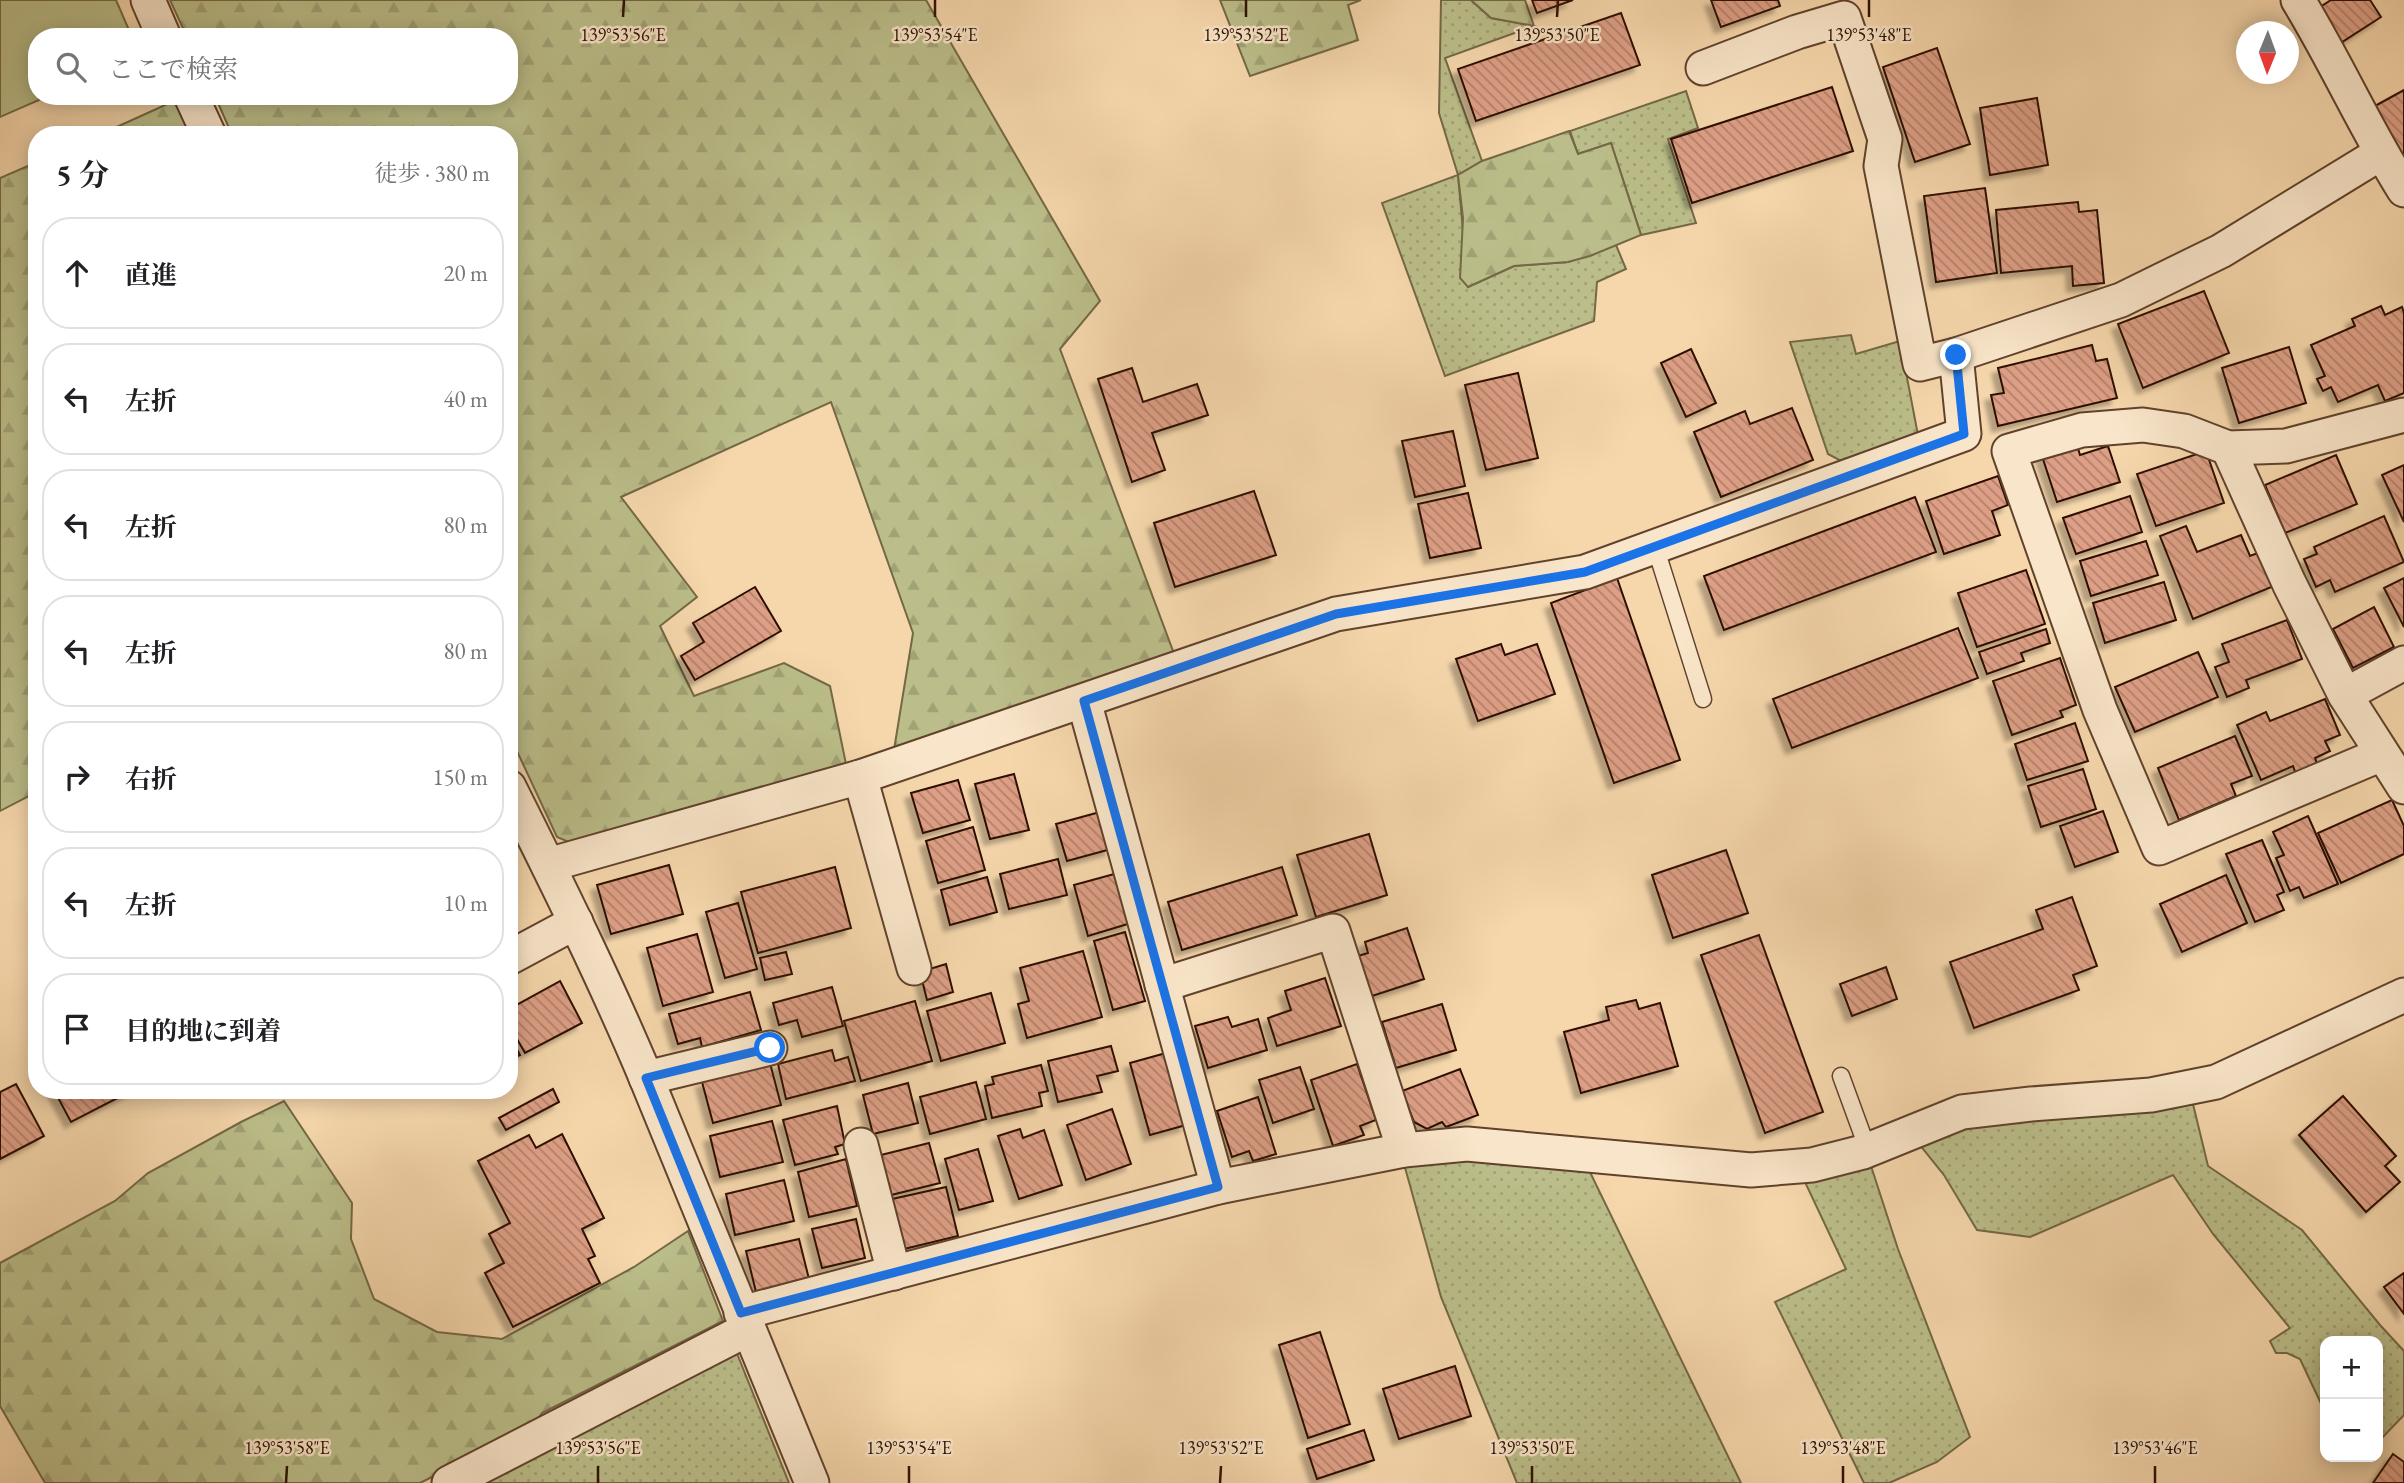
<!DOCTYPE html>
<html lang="ja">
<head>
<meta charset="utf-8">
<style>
	body { margin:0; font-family:"EB Garamond","Noto Serif JP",serif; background:#f6f6f6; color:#202124 }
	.controls { position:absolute; right:21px; bottom:21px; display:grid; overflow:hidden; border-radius:14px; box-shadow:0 4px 18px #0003 }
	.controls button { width:63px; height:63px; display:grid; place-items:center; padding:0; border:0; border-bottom:2px solid #e0e0e0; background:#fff; color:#202124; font:35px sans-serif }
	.compass { position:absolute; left:2236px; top:21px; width:63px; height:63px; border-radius:50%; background:#fff; box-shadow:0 4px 18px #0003; rotate:181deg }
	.stop { position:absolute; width:21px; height:21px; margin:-16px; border:5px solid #1a73e8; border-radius:50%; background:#fff }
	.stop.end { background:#1a73e8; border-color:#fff; box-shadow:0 2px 7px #0008 }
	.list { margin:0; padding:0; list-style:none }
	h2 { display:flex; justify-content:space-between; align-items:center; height:91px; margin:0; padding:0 28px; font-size:30px }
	h2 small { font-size:23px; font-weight:400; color:#757577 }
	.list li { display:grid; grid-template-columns:46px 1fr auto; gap:21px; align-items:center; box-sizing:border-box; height:112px; margin:0 14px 14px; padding:0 14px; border:2px solid #e0e0e0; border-radius:28px }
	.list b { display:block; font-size:26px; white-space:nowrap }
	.list em { font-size:23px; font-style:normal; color:#757577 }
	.icon { flex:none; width:38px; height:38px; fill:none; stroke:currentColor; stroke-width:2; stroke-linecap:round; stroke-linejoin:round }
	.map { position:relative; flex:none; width:2404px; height:1483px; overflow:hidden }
	.search { position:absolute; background:#fff; box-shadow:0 4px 18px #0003; left:28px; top:28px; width:490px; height:77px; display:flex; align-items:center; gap:18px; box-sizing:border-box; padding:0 24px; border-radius:28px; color:#757577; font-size:26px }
	.panel { position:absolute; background:#fff; box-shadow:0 4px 18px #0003; left:28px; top:126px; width:490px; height:973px; border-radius:28px }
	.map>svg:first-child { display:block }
</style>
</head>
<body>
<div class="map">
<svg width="2404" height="1483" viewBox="0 0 2404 1483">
	<defs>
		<pattern id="grass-dots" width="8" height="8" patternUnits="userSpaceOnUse" patternTransform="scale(1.75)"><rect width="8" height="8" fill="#bbbe8a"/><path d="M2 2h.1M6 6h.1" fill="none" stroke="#a1a275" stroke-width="1.8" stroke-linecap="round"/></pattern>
		<pattern id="forest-firs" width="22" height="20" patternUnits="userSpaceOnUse" patternTransform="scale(1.75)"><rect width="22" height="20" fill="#bbbe8a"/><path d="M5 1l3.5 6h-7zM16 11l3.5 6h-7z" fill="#a1a275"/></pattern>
		<pattern id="building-back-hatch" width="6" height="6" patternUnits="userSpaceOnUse" patternTransform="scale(1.75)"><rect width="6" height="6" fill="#dd9f85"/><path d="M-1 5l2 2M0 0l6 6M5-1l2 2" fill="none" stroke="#b4806b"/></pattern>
		<filter id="shadow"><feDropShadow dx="-6" dy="6" stdDeviation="2" flood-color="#0004"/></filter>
	</defs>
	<rect width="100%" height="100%" fill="#f6d7ac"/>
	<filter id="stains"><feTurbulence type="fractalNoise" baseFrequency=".00286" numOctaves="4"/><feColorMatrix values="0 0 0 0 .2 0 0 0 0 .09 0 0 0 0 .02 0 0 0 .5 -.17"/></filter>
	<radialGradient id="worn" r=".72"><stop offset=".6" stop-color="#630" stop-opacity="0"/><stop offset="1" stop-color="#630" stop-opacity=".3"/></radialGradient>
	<g fill="url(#grass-dots)" stroke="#746846" stroke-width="2">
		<path d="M1441,0H1471L1491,18L1534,26L1445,58L1482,161L1458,175L1468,287L1514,266L1568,262L1616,245L1626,269L1597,282L1594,321L1445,376L1382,203L1458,175L1439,113Z"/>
		<path d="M1686,91L1698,128L1668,139L1696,223L1641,235L1611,143L1578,154L1570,131Z"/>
		<path d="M1851,335L1856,354L1900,341L1918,435L1843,462L1828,454L1790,342Z"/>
		<path d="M2193,1104L2208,1166L2302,1230L2380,1325L2404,1351V1415L2378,1442V1341H2325V1412L2300,1359L2287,1353H2276L2270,1341L2290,1328L2213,1234L2173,1175L2030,1237L1977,1230L1944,1175L1919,1144L1974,1124L2008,1119Z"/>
		<path d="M1459,1160L1588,1168L1741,1483H1517L1441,1297L1404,1164Z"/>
		<path d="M1871,1166L1898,1249L1970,1437L1937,1462L1889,1483H1864L1775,1302L1846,1269L1804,1180Z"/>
		<path d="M736,1351L789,1483H479Z"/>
	</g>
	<g fill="url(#forest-firs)" stroke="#746846" stroke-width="2">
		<path d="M170,0H926L1100,301L1060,349L1176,659L893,756L913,633L831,402L621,497L697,597L660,626L694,696L784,663L830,686L847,769L576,845L557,837L509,734V135H232L215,96H509V37H187Z"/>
		<path d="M1220,0H1361L1348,5L1358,40L1250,76Z"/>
		<path d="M1471,0H1525L1534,26L1491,18Z"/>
		<path d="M176,100L192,135H99Z"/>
		<path d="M1569,131L1578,154L1611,143L1641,235L1590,256L1568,262L1514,266L1468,287L1460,278L1463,218L1458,175L1482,161Z"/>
		<path d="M37,162V792L0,811V178Z"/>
		<path d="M284,1101L352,1203L351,1239L374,1299L437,1332L502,1339L634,1267L688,1231L723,1321L542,1413L534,1424L519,1434L420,1483H45L0,1406V1263L115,1201L148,1173L241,1122Z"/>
	</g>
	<path fill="#bbbe8a" stroke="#746846" stroke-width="2" d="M0,0H116L132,37H37V96H48L0,117Z"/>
	<g fill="url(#building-back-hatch)" stroke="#2e1102" stroke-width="2" filter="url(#shadow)">
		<path d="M1532,0H1573L1537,13Z"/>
		<path d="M1711,0H1778L1780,6L1721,27Z"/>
		<path d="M2331,0H2370L2381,17L2339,44L2317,9Z"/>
		<path d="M1621,13L1640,65L1476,121L1458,69Z"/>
		<path d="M1937,48L1970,144L1915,162L1883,67Z"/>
		<path d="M1832,87L1853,151L1692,203L1671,139Z"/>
		<path d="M2404,90V157L2375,106Z"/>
		<path d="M2037,98L2048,165L1990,175L1980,108Z"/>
		<path d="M1985,188L1997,273L1936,282L1924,196Z"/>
		<path d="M2078,202L2079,212L2097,210L2104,283L2073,286L2072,266L2001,273L1996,210Z"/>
		<path d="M2204,291L2229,353L2143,388L2118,324Z"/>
		<path d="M2381,306L2385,315L2402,307L2404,313V393L2385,401L2378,385L2338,402L2331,387L2323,391L2317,379L2325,376L2311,345L2355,326L2352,319Z"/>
		<path d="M2092,345L2096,361L2107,359L2117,398L1998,426L1991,395L2004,393L1998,368Z"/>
		<path d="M2289,347L2306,403L2239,423L2222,368Z"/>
		<path d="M1691,349L1716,403L1686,417L1661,363Z"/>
		<path d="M1132,368L1143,402L1197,384L1208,415L1152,433L1165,470L1132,482L1098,379Z"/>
		<path d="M1518,373L1538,458L1486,470L1465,385Z"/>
		<path d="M1792,408L1813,460L1721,497L1694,432L1745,411L1750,424Z"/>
		<path d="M1453,431L1465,486L1415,497L1402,441Z"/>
		<path d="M2077,445L2080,455L2108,446L2120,482L2057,502L2042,456Z"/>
		<path d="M2206,451L2224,503L2156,526L2137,474Z"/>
		<path d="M2336,455L2357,504L2285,533L2265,485Z"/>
		<path d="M2404,465V522L2382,475Z"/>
		<path d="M1998,476L2008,505L1992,511L2000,535L1944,554L1926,501Z"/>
		<path d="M1254,491L1276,555L1175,587L1154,523Z"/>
		<path d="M1468,493L1481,548L1430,558L1418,504Z"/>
		<path d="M2130,496L2142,532L2076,554L2063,518Z"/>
		<path d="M1915,497L1936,552L1724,630L1704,576Z"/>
		<path d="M2384,516L2404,562L2335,592L2330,580L2316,587L2304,559L2317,554L2314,547Z"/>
		<path d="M2186,526L2197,552L2241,535L2250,556L2260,552L2274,586L2193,619L2160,536Z"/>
		<path d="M2146,541L2158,575L2091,596L2080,561Z"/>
		<path d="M2026,570L2045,624L1977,647L1958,593Z"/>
		<path d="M1617,578L1680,760L1614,783L1551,603Z"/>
		<path d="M2404,578V627L2384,588Z"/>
		<path d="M2164,582L2176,620L2105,643L2093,603Z"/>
		<path d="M755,587L781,631L695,680L681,656L704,642L693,623Z"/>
		<path d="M2374,607L2394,647L2353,668L2333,629Z"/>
		<path d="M2287,620L2302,659L2246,680L2249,688L2227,697L2215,667L2229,662L2222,644Z"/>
		<path d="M1958,628L1978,678L1792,748L1773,699Z"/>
		<path d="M2046,629L2050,643L2021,653L2024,661L1987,674L1979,652Z"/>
		<path d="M1501,644L1505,655L1537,644L1555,694L1478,721L1456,659Z"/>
		<path d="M2198,652L2218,697L2135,732L2115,687Z"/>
		<path d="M2060,658L2076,705L2060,711L2063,717L2012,735L1993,681Z"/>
		<path d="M2325,699L2340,735L2325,741L2330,751L2315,758L2319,768L2297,777L2293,766L2261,780L2237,725L2266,712L2270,721Z"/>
		<path d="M2075,723L2088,761L2027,780L2015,744Z"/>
		<path d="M2235,736L2252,776L2231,784L2236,796L2179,820L2158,768Z"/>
		<path d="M2083,769L2096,809L2041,827L2028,786Z"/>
		<path d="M1014,774L1029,830L990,839L975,784Z"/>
		<path d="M958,780L970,820L923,833L911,793Z"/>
		<path d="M2392,800L2404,826V854L2341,883L2318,833Z"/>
		<path d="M2103,811L2118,852L2075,867L2060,826Z"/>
		<path d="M1100,812L1111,849L1067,861L1056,824Z"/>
		<path d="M2308,816L2338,884L2304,898L2299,887L2290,891L2276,858L2284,855L2273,832Z"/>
		<path d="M973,827L985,870L938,883L926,841Z"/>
		<path d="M1369,834L1387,895L1316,917L1297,855Z"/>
		<path d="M2262,840L2284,892L2277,895L2284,910L2255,922L2226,854Z"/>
		<path d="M1726,850L1748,913L1673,938L1652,875Z"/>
		<path d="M1058,859L1067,895L1009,909L1000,874Z"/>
		<path d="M669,865L683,914L611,934L597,885Z"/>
		<path d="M835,867L851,928L758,953L741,892Z"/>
		<path d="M1282,867L1297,915L1182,950L1168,902Z"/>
		<path d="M1118,873L1131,923L1088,936L1074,885Z"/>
		<path d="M2226,875L2247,923L2182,952L2160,904Z"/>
		<path d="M987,877L997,912L950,925L941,890Z"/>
		<path d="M2072,897L2097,966L2073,975L2079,990L1974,1028L1950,962L2043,929L2036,910Z"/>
		<path d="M738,903L757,969L725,978L706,912Z"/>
		<path d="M1407,928L1424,979L1372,996L1358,956L1368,953L1365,942Z"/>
		<path d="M1125,932L1145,1001L1113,1010L1094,941Z"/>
		<path d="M697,934L713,992L663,1006L647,948Z"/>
		<path d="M1759,935L1823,1112L1765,1133L1701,955Z"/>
		<path d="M1083,951L1102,1017L1027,1038L1018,1004L1029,1001L1020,968Z"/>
		<path d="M786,952L792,974L765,980L760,958Z"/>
		<path d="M946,964L953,992L927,1000L920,972Z"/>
		<path d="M1886,967L1897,999L1852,1016L1840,984Z"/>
		<path d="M1325,978L1341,1026L1277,1046L1268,1018L1291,1010L1285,991Z"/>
		<path d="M560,981L582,1023L525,1053L509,1025V1009Z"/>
		<path d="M832,987L843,1026L802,1037L797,1020L779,1025L773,1003Z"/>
		<path d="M750,992L761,1030L702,1047L700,1038L678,1044L669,1014Z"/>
		<path d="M991,993L1005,1043L941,1061L927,1011Z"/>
		<path d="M1636,1000L1639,1009L1660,1003L1678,1066L1581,1093L1564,1032L1609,1020L1606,1007Z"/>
		<path d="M915,1001L932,1061L861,1081L844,1021Z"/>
		<path d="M1442,1004L1456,1050L1396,1068L1382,1022Z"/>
		<path d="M1228,1017L1232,1027L1258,1019L1267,1050L1208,1068L1195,1026Z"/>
		<path d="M509,1035L520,1055L509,1060Z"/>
		<path d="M1111,1046L1118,1071L1097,1076L1102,1092L1058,1102L1048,1061Z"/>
		<path d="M832,1050L835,1061L848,1057L855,1081L786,1099L778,1064Z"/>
		<path d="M1166,1053L1186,1125L1150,1135L1130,1063Z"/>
		<path d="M770,1063L781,1105L713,1123L702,1082Z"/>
		<path d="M1357,1064L1376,1120L1360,1126L1364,1135L1333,1146L1311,1080Z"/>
		<path d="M1041,1065L1048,1091L1039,1093L1042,1106L992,1118L985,1086L994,1084L992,1077Z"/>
		<path d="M1300,1067L1314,1109L1273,1123L1259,1080Z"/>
		<path d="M1460,1069L1478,1115L1446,1127L1442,1122L1427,1129L1414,1122L1402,1091Z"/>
		<path d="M976,1082L986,1119L930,1134L920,1097Z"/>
		<path d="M908,1083L918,1123L873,1134L863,1095Z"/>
		<path d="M16,1084L44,1136L0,1159V1092Z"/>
		<path d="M553,1089L559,1102L506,1130L499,1118Z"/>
		<path d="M54,1090H133L71,1122Z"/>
		<path d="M2343,1096L2396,1156L2385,1166L2400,1182L2366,1212L2299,1135Z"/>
		<path d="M1258,1097L1276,1154L1253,1161L1249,1151L1232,1157L1217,1111Z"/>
		<path d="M837,1106L845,1144L835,1147L838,1154L795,1165L783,1120Z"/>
		<path d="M1112,1109L1131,1164L1086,1180L1067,1125Z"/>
		<path d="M772,1121L783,1162L720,1177L710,1136Z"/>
		<path d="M1020,1129L1023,1138L1044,1130L1062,1185L1019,1199L998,1136Z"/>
		<path d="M562,1134L604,1218L582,1229L595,1256L588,1259L600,1283L513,1327L485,1273L504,1263L489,1234L510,1223L478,1161L529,1135L536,1148Z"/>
		<path d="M929,1143L940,1183L891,1195L881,1155Z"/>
		<path d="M978,1149L993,1201L959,1210L945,1159Z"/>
		<path d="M846,1159L857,1206L809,1217L798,1172Z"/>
		<path d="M784,1180L794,1221L735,1235L726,1194Z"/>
		<path d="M946,1187L958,1236L904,1249L892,1199Z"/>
		<path d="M856,1219L865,1258L822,1268L812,1229Z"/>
		<path d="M799,1239L809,1279L756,1292L746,1251Z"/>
		<path d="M2404,1273V1314L2384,1287Z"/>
		<path d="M1320,1332L1350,1424L1308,1438L1279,1345Z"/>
		<path d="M1455,1366L1471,1416L1399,1439L1383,1389Z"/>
		<path d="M1364,1430L1374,1460L1317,1479L1307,1449Z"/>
		<path d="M2393,1454L2404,1462V1483H2373Z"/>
	</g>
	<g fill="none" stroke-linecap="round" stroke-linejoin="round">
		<g stroke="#60422c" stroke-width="19">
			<g id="lane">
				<path d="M1655,546L1703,699"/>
				<path d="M1841,1076L1868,1150"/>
			</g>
		</g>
		<g stroke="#60422c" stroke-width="37">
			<g id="street">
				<path d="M148,0L164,37"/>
				<path d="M2298,0C2336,62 2365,128 2404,190"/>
				<path d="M1703,68L1797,32L1844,18L1885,139L1881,166L1920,364L1956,355L2121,300L2221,251L2381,153"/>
				<path d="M191,96L209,135"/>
				<path d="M2228,448L2289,583L2345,695L2404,787"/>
				<path d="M2345,695L2404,663"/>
				<path d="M1084,701L1218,1187"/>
				<path d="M2382,754L2159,848L2100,710L2009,451L2082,430L2143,425L2184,431L2228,448L2286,446L2404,415"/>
				<path d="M860,777L914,968"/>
				<path d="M509,787C557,883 605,980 647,1080C703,1214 756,1349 812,1483"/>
				<path d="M548,865L860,777L1336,614L1585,572L1964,434L1956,355"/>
				<path d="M509,958L576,922"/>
				<path d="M1162,985L1333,931L1404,1150"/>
				<path d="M646,1078L770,1048"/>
				<path d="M861,1145L894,1273"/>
				<path d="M741,1313L1218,1187L1404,1150L1467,1144L1751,1170L1812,1165L1863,1152L1962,1112L2031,1104L2151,1095L2216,1082L2404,995"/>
				<path d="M449,1483L748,1329"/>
			</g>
		</g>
		<use href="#lane" stroke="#f9e5c9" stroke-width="16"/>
		<use href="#street" stroke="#f9e5c9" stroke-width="33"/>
	</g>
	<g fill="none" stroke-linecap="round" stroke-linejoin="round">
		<path stroke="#1a73e8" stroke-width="9" d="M770,1048L646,1078L741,1313L1218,1187L1084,701L1336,614L1585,572L1964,434L1956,355"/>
	</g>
	<path fill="none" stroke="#2e1102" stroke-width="2.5" d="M623,17L624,0M935,17V0M1246,17V0M1557,17L1558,0M1869,17V0M286,1483L287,1466M598,1483V1466M909,1483V1466M1220,1483L1221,1466M1532,1483V1466M1843,1483V1466M2155,1483V1466"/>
	<g font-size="18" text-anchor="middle" fill="#2e1102" stroke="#f9e5c9" stroke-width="5" stroke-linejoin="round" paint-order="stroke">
		<text x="623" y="41">139°53'56"E</text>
		<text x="935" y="41">139°53'54"E</text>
		<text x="1246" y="41">139°53'52"E</text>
		<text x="1557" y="41">139°53'50"E</text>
		<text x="1869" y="41">139°53'48"E</text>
		<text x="287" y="1454">139°53'58"E</text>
		<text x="598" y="1454">139°53'56"E</text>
		<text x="909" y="1454">139°53'54"E</text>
		<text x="1221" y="1454">139°53'52"E</text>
		<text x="1532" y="1454">139°53'50"E</text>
		<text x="1843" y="1454">139°53'48"E</text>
		<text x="2155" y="1454">139°53'46"E</text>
	</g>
	<rect width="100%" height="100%" filter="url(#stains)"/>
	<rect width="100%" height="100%" fill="url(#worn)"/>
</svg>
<div class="controls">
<button>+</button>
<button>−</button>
</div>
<svg class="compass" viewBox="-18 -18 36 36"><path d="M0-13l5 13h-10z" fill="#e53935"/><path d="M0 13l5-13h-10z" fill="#757577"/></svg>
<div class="stop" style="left:770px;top:1048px"></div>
<div class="stop end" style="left:1956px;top:355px"></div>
<div class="search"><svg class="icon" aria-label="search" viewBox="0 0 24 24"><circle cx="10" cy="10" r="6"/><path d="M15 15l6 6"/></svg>ここで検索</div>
<section class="panel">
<h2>5 分<small>徒歩 · 380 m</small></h2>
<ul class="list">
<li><svg class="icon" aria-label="ahead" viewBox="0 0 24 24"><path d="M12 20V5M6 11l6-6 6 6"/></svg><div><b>直進</b></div><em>20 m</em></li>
<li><svg class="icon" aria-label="left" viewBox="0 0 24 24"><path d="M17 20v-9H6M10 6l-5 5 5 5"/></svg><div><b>左折</b></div><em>40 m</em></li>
<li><svg class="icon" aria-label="left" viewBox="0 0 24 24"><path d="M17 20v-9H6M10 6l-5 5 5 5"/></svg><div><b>左折</b></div><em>80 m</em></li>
<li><svg class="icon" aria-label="left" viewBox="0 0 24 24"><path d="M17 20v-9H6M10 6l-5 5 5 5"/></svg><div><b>左折</b></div><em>80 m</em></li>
<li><svg class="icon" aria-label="right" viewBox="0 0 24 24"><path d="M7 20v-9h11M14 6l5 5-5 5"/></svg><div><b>右折</b></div><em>150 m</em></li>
<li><svg class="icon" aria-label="left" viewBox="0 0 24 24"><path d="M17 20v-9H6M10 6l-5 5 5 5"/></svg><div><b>左折</b></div><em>10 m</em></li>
<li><svg class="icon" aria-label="arrive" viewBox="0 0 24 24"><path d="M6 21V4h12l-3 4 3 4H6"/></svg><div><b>目的地に到着</b></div></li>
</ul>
</section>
</div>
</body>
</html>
